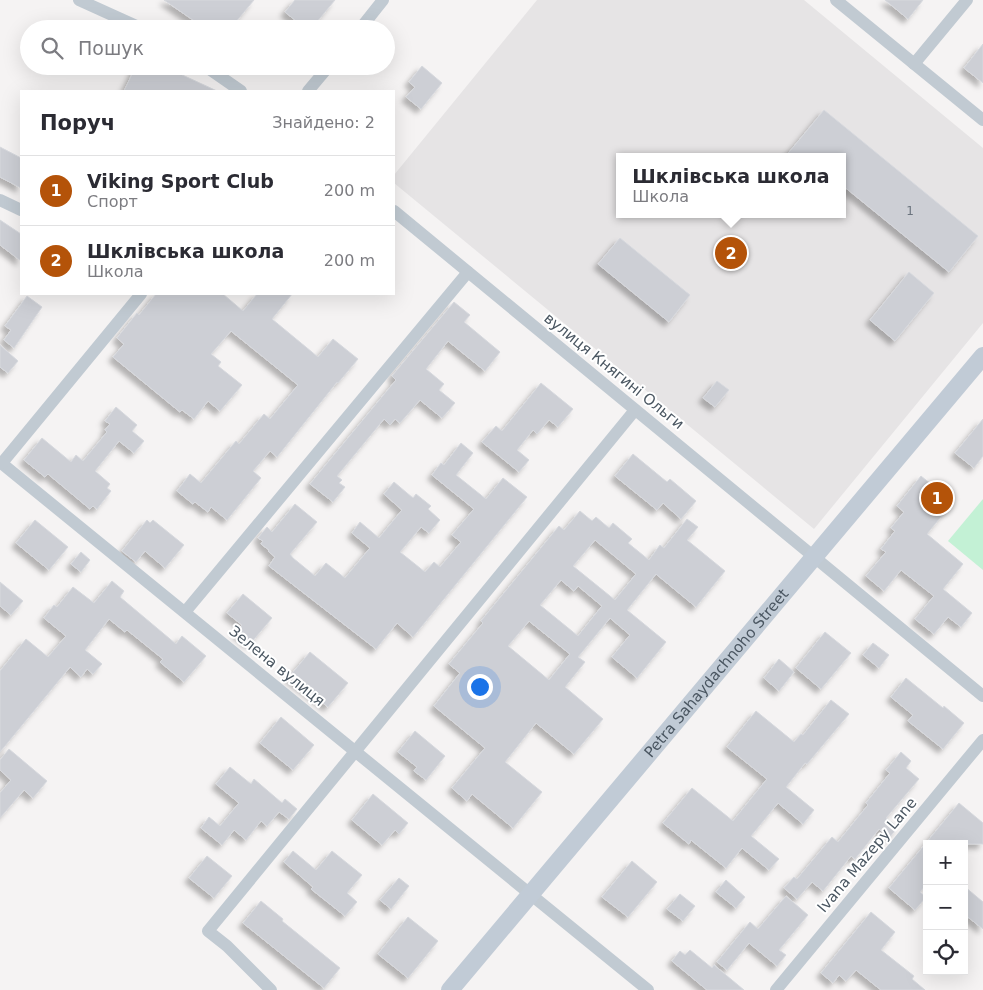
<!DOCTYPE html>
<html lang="uk">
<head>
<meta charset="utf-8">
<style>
	body { margin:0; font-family:"DejaVu Sans",sans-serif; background:#f7f7f7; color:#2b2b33 }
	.controls { position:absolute; right:15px; bottom:15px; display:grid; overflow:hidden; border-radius:0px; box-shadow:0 5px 20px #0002 }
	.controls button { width:45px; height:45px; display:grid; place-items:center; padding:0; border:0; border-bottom:1px solid #e1e1e2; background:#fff; color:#2b2b33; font:25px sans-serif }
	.you { position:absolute; left:479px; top:686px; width:18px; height:18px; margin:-12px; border:4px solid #fff; border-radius:50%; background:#1a73e8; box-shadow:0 0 0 8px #1a73e833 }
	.badge { display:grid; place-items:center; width:32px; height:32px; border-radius:50%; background:#b45309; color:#fff; font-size:16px; font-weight:700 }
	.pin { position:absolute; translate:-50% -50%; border:2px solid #fff; box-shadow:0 1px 5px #0006 }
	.popup { position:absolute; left:616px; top:153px; width:230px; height:65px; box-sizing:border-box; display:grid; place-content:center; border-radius:0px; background:#fff; filter:drop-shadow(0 1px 4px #0005); font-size:16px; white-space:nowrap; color:#7c7c81 }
	.popup b { font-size:19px; color:#2b2b33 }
	.popup::after { content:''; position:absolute; left:50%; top:100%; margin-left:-10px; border:10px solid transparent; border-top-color:#fff }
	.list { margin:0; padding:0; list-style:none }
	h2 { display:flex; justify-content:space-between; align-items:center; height:65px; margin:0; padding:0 20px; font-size:21px }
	h2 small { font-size:16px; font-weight:400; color:#7c7c81 }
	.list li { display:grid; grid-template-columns:32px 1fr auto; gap:15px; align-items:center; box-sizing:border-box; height:70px; padding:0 20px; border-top:1px solid #e1e1e2 }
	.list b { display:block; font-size:19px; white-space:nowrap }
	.list p { margin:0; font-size:16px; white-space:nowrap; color:#7c7c81 }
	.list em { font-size:16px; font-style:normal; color:#7c7c81 }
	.icon { flex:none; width:28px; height:28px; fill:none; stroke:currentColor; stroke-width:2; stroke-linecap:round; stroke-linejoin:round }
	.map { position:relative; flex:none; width:983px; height:990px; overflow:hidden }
	.search { position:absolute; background:#fff; box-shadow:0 5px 20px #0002; left:20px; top:20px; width:375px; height:55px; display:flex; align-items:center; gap:12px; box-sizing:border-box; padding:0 18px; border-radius:28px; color:#7c7c81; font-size:19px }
	.panel { position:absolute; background:#fff; box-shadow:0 5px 20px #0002; left:20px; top:90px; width:375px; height:205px; border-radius:0px }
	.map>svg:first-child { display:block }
</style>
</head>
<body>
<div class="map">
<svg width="983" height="990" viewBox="0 0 983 990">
	<defs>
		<filter id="shadow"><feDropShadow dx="-4.5" dy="4.5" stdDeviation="2.5" flood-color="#0004"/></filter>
	</defs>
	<rect width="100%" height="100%" fill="#f5f3f3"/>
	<path fill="#e6e4e5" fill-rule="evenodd" d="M537,0H804L983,148V323L814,529L394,183V175ZM620,157H842V214H620Z"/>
	<path fill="#c3f1d5" d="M983,499V570L948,541Z"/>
	<g fill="#cdcfd5" stroke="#d7d9de" fill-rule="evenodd" filter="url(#shadow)">
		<path d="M164,0H254L230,29H206Z"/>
		<path d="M295,0H335L311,29H306L285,12Z"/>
		<path d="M885,0H923L908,19Z"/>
		<path d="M983,44V83L964,68Z"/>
		<path d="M136,66H163L217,91H124Z"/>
		<path d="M422,66L442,83L421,109L406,97L415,87L409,82Z"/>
		<path d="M824,110L978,236L949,272L842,185V157H785Z"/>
		<path d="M0,147L21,158V188L0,177Z"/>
		<path d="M0,220L21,234V261L0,245Z"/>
		<path d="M620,238L690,295L669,322L598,264Z"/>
		<path d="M909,272L934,293L895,341L870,320Z"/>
		<path d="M156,294H223L243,311L257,294H292L272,319L318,357L333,339L358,359L338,383L337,382L277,457L270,451L253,471L261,478L227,520L211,507L208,512L195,502L193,504L177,491L190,474L201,483L236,441L239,444L264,414L270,419L298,385L231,331L211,354L221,362L218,366L242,385L220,411L208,401L194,419L182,410L180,412L113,357L124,344L117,338L137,313L139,315Z"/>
		<path d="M27,296L42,307L14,348L4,340L11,330L5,326Z"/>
		<path d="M454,302L470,315L464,322L500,352L485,371L448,341L426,369L444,384L439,390L455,403L442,418L420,400L400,423L395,419L390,425L384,419L337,476L342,480L339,483L345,487L333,502L310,484L396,380L392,376Z"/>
		<path d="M0,345L18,361L8,373L0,367Z"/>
		<path d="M717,381L729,390L715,407L703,398Z"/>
		<path d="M541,383L573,409L558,427L549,420L537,434L533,430L517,450L529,460L519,472L482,442L496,426L502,431Z"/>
		<path d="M116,407L137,425L132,431L144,441L134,453L119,441L95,471L110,484L107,488L111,491L97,509L93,506L90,509L48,474L45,477L24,460L42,438L71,462L76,455L83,461L107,432L105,430L110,424L105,421Z"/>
		<path d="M983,419V456L974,468L955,453Z"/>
		<path d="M461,443L473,453L456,475L486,499L503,478L527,497L413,637L397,623L376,649L269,566L275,557L268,551L269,550L261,544L263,541L258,538L267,527L272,532L295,504L317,522L290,554L293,558L315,576L326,563L345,578L370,548L352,533L360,522L379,538L402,510L384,494L394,482L413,498L416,494L431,506L428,509L440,520L429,533L421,527L400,552L425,572L434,562L440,567L461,542L452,535L474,509L432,475L441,463L444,465Z"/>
		<path d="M633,454L667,482L670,479L696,501L681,519L663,503L657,510L615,476Z"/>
		<path d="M921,476L953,502L927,534L963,564L943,589L972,613L961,627L948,617L934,634L915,619L934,596L901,570L884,591L866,576L886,552L881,549L895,531L891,528L904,512L897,506Z"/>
		<path d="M580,511L592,521L596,517L609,528L613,523L632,539L628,543L649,560L660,545L664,548L687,519L698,527L687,540L725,571L696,607L656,574L627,610L666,642L637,678L612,657L630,635L610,618L578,657L585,662L565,687L603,719L574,754L536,723L505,762L542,792L513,828L472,794L467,801L452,788L485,748L434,706L460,673L449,664L483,623L481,621L559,526L564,530ZM595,540L636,574L615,600L573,566ZM561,580L574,591L578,586L602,606L578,636L540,605ZM529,621L570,654L549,680L508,646Z"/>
		<path d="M35,520L68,547L49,570L16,543Z"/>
		<path d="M147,520L150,523L153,520L184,545L165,568L145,551L136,562L122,551Z"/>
		<path d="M81,552L90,560L81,572L71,564Z"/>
		<path d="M112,581L124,591L120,597L176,644L182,636L206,656L184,682L160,662L163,659L127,630L125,632L109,619L85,650L102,664L93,674L87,669L81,677L70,667L0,752V671L26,639L48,657L66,636L44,618L54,605L57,607L73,587L94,603Z"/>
		<path d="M0,582L23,601L11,615L0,606Z"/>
		<path d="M243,594L272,618L250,644L236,632L242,625L227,613Z"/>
		<path d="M825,632L851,653L821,689L796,668Z"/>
		<path d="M873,643L889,655L879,668L863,655Z"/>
		<path d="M310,652L348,683L328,707L289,677Z"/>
		<path d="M779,659L794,672L779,691L764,678Z"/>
		<path d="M906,678L943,708L944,706L964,723L943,749L908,721L913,715L891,697Z"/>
		<path d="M831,700L849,714L807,764L805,763L786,787L814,810L803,824L778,803L751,836L779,859L769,870L742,848L726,868L691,840L689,844L663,823L692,788L733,821L767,779L727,747L756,711L794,742L801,734L803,735Z"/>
		<path d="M281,717L314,745L293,770L260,743Z"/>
		<path d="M415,731L445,756L426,780L414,771L417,767L398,752Z"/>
		<path d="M9,749L47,781L33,798L24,790L0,818V793L11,780L0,770V760Z"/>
		<path d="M901,752L911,761L906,768L919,779L886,818L898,827L889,838L879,829L855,859L851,856L823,891L812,882L797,899L784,888L794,877L797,879L832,837L838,842L868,805L866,803L890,773L886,770Z"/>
		<path d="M230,767L251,784L254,779L282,803L285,799L297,809L289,819L279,812L267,826L261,821L246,840L234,830L222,845L201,828L209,817L220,826L239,803L216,784Z"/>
		<path d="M373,794L408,823L399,834L395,830L382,845L352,820Z"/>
		<path d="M959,803L983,823V844H927V884L920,892L926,897L915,910L889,888Z"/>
		<path d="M293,851L316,870L332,851L362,875L347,893L357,902L345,916L311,889L313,887L284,862Z"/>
		<path d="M207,856L232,876L214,898L189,878Z"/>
		<path d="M632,861L657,882L628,917L602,897Z"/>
		<path d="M399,878L409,886L391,909L380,900Z"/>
		<path d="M726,880L745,897L736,908L716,892Z"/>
		<path d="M964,886L983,902V929L964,914Z"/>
		<path d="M680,894L695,906L683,921L667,909Z"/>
		<path d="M786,896L808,915L779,950L786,955L777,966L749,943L727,970L717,962L750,922L758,929Z"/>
		<path d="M261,901L283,919L282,921L340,968L324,988L243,923Z"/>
		<path d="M871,912L895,932L881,950L914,976L912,979L925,990H881L856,970L846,981L839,975L833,983L821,973Z"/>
		<path d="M408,917L438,941L408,978L378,954Z"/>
		<path d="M690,950L712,968L714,965L744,990H707L672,961L680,951L685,955Z"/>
	</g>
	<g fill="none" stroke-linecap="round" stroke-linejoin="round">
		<g stroke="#c1cad2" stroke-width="12">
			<path d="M79,0L143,29"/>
			<path d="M836,0L983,120"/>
			<path d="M360,29L383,0"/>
			<path d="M914,64L967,0"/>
			<path d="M205,66L241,91"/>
			<path d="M308,91L329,66"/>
			<path d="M0,200L21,210"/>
			<path d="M394,211L983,696"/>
			<path d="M0,462L648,990"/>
			<path d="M2,463L141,294"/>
			<path d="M185,612L468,272"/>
			<path d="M271,990L227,946L208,931L635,410"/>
			<path d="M776,990L983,740"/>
		</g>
		<path stroke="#c1cbd6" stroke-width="18" id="s1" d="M450,990L983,356"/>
	</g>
	<g text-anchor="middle" stroke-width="4" stroke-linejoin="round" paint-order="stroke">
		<g font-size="12" fill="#6b747e">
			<text x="910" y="215">1</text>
		</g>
		<g font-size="15" fill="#4a5661" stroke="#fff">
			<text transform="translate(614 371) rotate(39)" y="5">вулиця Княгині Ольги</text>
			<text transform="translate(277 666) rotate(39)" y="5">Зелена вулиця</text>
			<text dy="5" stroke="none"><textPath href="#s1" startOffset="414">Petra Sahaydachnoho Street</textPath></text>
			<text transform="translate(867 855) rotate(-50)" y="5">Ivana Mazepy Lane</text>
		</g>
	</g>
</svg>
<div class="controls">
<button>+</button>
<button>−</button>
<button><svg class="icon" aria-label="locate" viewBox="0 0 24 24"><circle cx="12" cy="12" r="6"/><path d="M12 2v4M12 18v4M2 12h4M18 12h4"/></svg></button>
</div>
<div class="you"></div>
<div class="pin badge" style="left:937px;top:498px">1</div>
<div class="pin badge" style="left:731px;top:253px">2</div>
<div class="popup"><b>Шклівська школа</b>Школа</div>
<div class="search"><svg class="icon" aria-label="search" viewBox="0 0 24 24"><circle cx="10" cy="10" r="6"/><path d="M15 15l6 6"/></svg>Пошук</div>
<section class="panel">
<h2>Поруч<small>Знайдено: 2</small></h2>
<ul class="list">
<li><span class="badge">1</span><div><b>Viking Sport Club</b><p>Спорт</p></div><em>200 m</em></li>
<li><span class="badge">2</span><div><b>Шклівська школа</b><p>Школа</p></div><em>200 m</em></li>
</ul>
</section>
</div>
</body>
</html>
